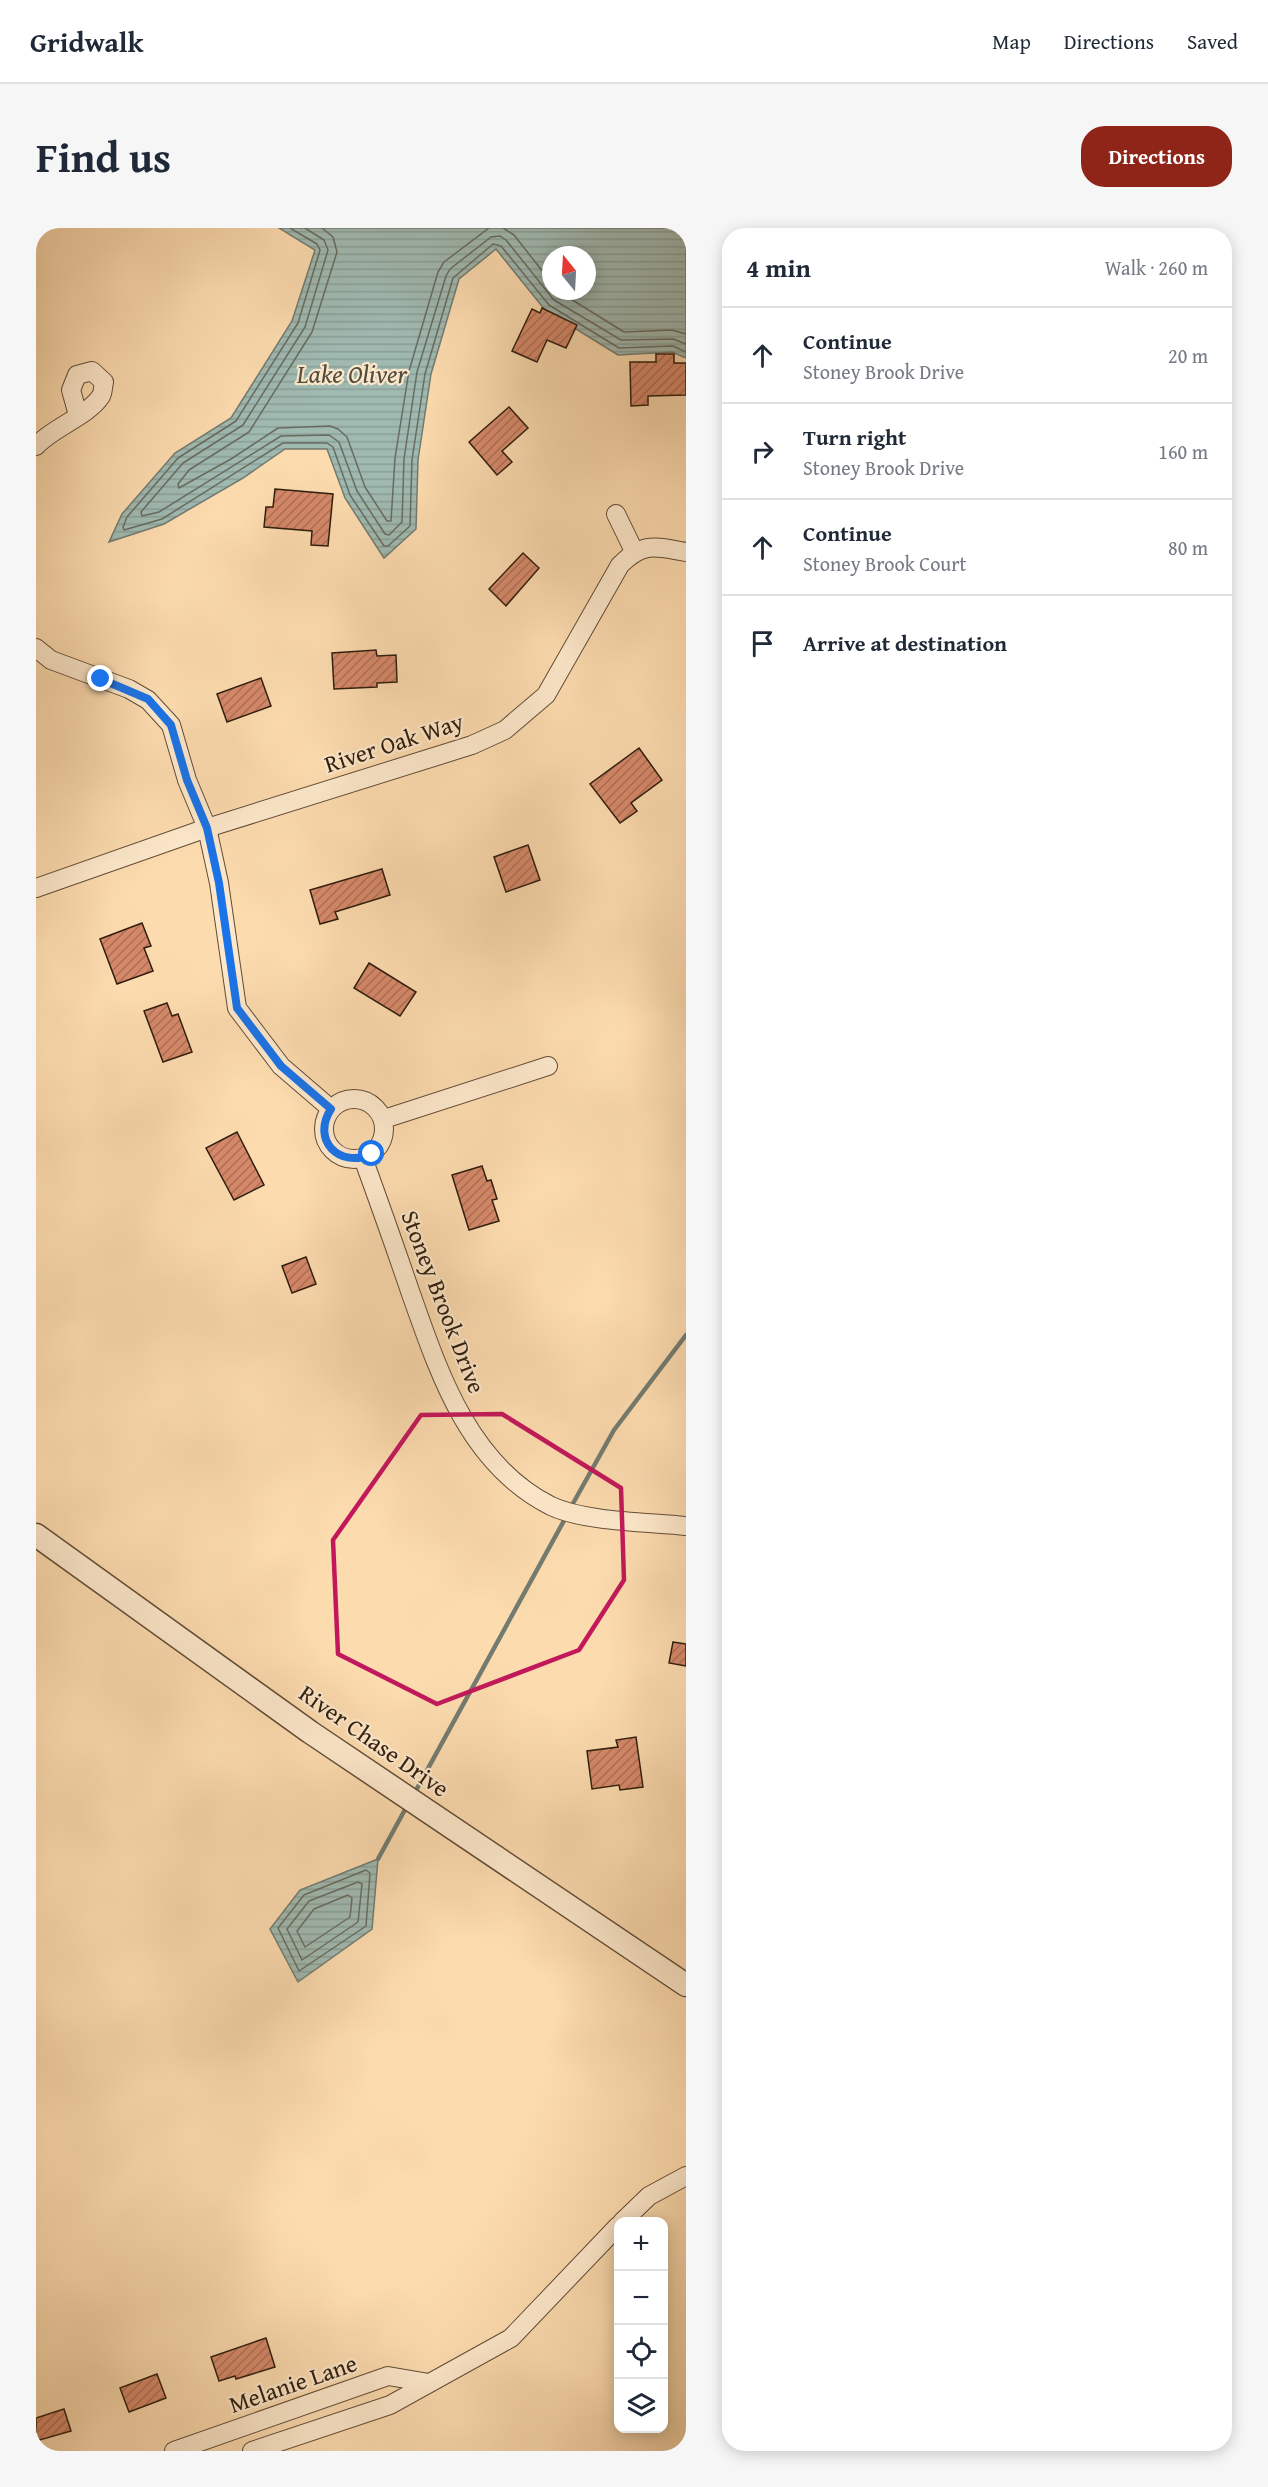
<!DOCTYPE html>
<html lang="en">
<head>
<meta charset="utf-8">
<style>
	body { margin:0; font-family:"Gentium Book Plus",serif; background:#f6f6f7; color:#1f2937 }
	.controls { position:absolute; right:18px; bottom:18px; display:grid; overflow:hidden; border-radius:12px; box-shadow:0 3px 15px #0003 }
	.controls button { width:54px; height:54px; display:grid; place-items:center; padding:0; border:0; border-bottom:2px solid #e0e1e3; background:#fff; color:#1f2937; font:30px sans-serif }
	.compass { position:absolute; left:506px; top:18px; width:54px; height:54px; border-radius:50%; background:#fff; box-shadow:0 3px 15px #0003; rotate:342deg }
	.stop { position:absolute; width:18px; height:18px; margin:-14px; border:4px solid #1a73e8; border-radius:50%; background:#fff }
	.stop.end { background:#1a73e8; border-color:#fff; box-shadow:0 2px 6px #0008 }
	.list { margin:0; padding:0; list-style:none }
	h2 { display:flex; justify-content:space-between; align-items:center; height:78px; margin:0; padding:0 24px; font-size:26px }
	h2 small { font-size:20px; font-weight:400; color:#747a83 }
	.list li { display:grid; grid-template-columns:39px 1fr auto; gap:18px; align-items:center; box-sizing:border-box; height:96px; padding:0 24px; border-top:2px solid #e0e1e3 }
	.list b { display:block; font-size:22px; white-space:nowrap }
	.list p { margin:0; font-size:20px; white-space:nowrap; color:#747a83 }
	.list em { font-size:20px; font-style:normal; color:#747a83 }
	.icon { flex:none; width:33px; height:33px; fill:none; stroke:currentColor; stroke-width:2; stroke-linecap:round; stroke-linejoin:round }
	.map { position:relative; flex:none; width:650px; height:2223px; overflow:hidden; border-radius:24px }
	header { display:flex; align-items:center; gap:36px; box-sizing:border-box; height:84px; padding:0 30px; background:#fff; border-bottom:2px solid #e0e1e3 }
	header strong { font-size:28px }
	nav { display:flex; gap:33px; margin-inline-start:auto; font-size:21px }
	.intro { display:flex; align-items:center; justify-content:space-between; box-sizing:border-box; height:144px; padding:0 36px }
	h1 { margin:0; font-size:42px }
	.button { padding:15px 27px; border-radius:24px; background:#8f2418; color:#fff; font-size:21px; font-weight:700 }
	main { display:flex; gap:36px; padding:0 36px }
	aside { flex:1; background:#fff; border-radius:24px; box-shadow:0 3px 15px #0003 }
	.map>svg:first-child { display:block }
</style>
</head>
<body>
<header>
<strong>Gridwalk</strong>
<nav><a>Map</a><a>Directions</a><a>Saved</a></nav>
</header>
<div class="intro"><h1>Find us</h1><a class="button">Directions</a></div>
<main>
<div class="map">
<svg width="650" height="2223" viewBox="0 0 650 2223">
	<defs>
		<pattern id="water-rules" width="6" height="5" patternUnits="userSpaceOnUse" patternTransform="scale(1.5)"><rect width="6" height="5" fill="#a0bab2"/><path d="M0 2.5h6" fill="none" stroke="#8a9f98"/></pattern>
		<pattern id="building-hatch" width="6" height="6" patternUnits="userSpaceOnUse" patternTransform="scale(1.5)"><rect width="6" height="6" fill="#d6896a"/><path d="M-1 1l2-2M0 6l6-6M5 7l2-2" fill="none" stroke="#ae6f56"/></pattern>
	</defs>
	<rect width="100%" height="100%" fill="#fcdbaf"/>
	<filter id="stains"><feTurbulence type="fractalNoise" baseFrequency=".00333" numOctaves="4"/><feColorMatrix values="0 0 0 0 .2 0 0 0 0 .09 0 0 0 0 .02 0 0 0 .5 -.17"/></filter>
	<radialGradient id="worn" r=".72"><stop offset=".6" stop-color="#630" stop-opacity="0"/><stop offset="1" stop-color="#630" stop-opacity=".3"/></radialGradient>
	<g fill="url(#water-rules)" stroke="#737b70" stroke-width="1.5" fill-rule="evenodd">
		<path d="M243,0H650V130L636,124L582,127L509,82L460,21L423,51L395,146L382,232L380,301L348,330L309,270L291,221H249L207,250L128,296L73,314L86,286L139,225L195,190L256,93L279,22ZM515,27H551V63H515Z"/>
		<path d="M342,1631L336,1701L262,1754L234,1701L264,1662Z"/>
	</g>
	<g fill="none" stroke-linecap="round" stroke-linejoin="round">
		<g stroke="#686c60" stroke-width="1.5">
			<path d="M254,0L281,16L284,22L262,95L200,193L142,230L91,289L87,299L88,302L126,291L247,215H291L297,219L314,267L348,318H352L374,298L376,232L389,146L417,50L457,16L465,18L513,77L583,120L637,118L650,124"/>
			<path d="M269,0L288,12L292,22L269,99L207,197L147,235L105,284L106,288L123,284L245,208L293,207L303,214L321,263L349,306L353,307L366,294L368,231L381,144L410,48L414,41L455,9L464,8L470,12L518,72L585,112L637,111L650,116"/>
			<path d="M286,0L297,9L301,24L276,104L213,204L153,242L142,256L143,260L195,231L242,200L294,198L302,201L311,209L329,259L351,293H355L359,230L373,143L402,44L408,34L453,0"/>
			<path d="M467,0L478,7L515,54"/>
			<path d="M522,63L588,104L636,102L650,106"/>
			<path d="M330,1642L334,1645L330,1698L263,1743L242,1700L268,1667Z"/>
			<path d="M322,1654L326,1656L322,1694L266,1732L251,1701L273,1673Z"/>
			<path d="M312,1667L316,1670L314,1689L269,1719L261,1703L278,1681Z"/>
		</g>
		<g stroke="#737b70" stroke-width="4.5">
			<path d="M535,1279L578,1202L650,1107"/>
			<path d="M378,1566L530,1289"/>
			<path d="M342,1631L371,1578"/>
		</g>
	</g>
	<g fill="url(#building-hatch)" stroke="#2f1d0d" stroke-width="1.5">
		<path d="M506,80L541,97L530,120L511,112L501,134L476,123L496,81L504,85Z"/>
		<path d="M620,126H638V135H650V167L612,168V177L595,178L594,134H620Z"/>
		<path d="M473,179L492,200L466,223L476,234L461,247L433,214Z"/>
		<path d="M239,261L297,266L292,318L275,317L276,303L228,299L230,279H237Z"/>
		<path d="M487,325L503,340L470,378L453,361Z"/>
		<path d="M340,422L341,428L360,427L361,454L341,455V459L298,461L296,425Z"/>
		<path d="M225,450L235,478L191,494L181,466Z"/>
		<path d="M603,520L626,552L595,575L601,583L584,595L554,556Z"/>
		<path d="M492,617L504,652L470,664L458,629Z"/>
		<path d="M346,641L354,667L299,684L302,691L284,696L274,662Z"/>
		<path d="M106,695L115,718L108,720L117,743L81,756L64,711Z"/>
		<path d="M333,735L380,764L364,788L318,760Z"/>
		<path d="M131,775L136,788L142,786L156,824L127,834L108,783Z"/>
		<path d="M201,904L228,957L198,972L170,920Z"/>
		<path d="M446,938L451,953L455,952L461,971L456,972L463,993L433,1002L416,947Z"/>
		<path d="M270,1029L280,1056L256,1065L246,1038Z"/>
		<path d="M637,1414L650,1416V1438L633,1435Z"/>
		<path d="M600,1509L607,1559L584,1562L583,1557L556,1561L551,1523L582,1519L580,1512Z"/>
		<path d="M230,2110L239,2139L200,2151L199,2148L183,2153L175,2129Z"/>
		<path d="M121,2146L130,2170L93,2184L84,2160Z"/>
		<path d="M28,2181L35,2203L0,2213V2190Z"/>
	</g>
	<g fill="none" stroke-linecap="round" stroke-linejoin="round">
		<g stroke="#624c36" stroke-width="20">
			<g id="minor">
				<path d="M0,218C16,200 52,188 65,168C67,165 67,158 68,154L56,143L41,147L35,162L42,187"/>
				<path d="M580,286L598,323"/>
				<path d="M0,420L15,432L93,461L112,472L135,497L151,552L171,600L183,655L201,780L245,838L295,881"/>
				<path d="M0,660L171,600L436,517L469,502L510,467L584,337C608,313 619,319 650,324"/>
				<circle cx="318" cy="901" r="30"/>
				<path d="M348,891L512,838"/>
				<path d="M327,930C343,974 359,1019 374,1063C403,1145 432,1236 515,1278C549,1294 612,1294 650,1298"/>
				<path d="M586,1994L613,1968L650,1948"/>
				<path d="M138,2223L352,2148L393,2155"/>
				<path d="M216,2223L354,2177L475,2110L582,1998"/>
			</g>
		</g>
		<g stroke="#624c36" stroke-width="25">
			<path id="tertiary" d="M0,1307L274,1504L650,1757"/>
		</g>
		<use href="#minor" stroke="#fde8cb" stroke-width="18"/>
		<use href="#tertiary" stroke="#fde8cb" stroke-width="22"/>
	</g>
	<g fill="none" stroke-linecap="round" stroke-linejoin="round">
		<path stroke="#1a73e8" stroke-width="8" d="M65,451L112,471L135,497L151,552L171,600L183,655L201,780L245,838L295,881C275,912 303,941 336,926"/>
	</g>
	<path fill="none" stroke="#c2185b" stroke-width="4.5" stroke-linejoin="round" d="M466,1186L585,1260L588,1352L543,1422L401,1476L302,1426L297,1312L385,1187Z"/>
	<g text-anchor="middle" stroke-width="4.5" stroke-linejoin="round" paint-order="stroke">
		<g font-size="24" fill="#2f1d0d" stroke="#fde8cb">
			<text transform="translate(358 515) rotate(-18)" y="8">River Oak Way</text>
			<text transform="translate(407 1074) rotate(69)" y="8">Stoney Brook Drive</text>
			<text transform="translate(338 1513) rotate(35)" y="8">River Chase Drive</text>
			<text transform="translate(257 2156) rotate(-19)" y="8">Melanie Lane</text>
		</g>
		<g font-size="26" font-style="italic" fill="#514c3f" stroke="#fde8cb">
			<text x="316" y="155">Lake Oliver</text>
		</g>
	</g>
	<rect width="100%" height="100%" filter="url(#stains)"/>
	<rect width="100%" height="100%" fill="url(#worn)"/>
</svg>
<div class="controls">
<button>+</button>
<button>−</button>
<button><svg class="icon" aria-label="locate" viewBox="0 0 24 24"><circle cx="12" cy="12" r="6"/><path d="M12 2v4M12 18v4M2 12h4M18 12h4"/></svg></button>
<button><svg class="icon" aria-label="layers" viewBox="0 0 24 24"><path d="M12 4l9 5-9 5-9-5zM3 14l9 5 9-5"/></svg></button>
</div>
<svg class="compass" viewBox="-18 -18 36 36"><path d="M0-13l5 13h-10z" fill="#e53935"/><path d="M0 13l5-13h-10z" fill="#747a83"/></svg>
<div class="stop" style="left:336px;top:926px"></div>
<div class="stop end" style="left:65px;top:451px"></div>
</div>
<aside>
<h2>4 min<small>Walk · 260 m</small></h2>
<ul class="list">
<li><svg class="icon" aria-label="ahead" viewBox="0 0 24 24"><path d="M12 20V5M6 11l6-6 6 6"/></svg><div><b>Continue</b><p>Stoney Brook Drive</p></div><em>20 m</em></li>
<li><svg class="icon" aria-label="right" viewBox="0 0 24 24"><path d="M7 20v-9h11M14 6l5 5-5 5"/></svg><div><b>Turn right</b><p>Stoney Brook Drive</p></div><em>160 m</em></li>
<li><svg class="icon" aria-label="ahead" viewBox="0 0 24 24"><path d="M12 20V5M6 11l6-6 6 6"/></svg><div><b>Continue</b><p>Stoney Brook Court</p></div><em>80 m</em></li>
<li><svg class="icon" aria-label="arrive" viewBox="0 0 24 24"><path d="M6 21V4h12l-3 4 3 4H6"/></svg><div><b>Arrive at destination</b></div></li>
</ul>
</aside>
</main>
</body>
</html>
